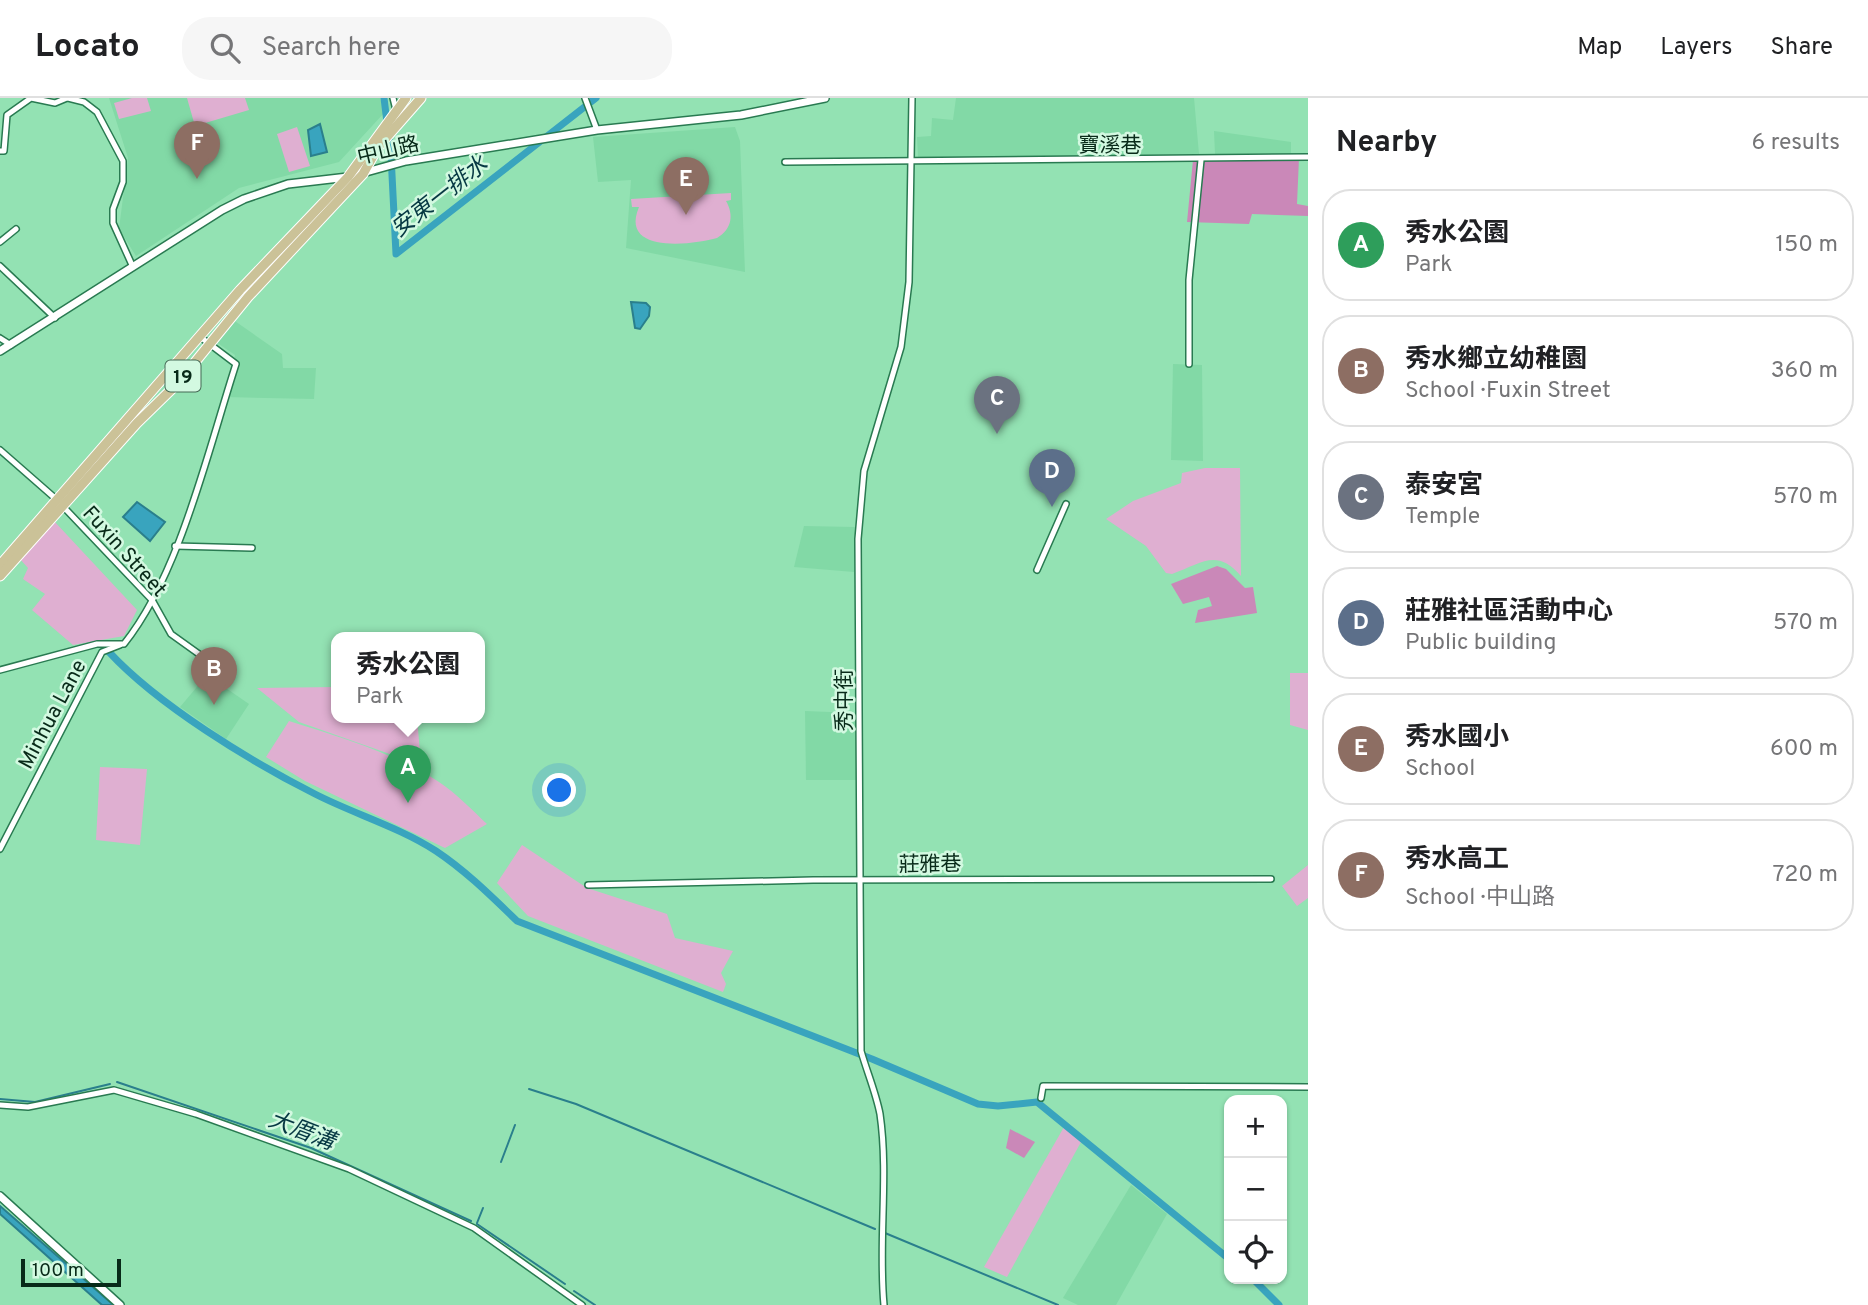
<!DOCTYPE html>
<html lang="en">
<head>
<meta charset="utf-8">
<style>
	body { margin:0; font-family:Overpass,"Noto Sans TC",sans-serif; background:#f6f6f6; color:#202124 }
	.controls { position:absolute; right:21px; bottom:21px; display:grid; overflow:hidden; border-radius:14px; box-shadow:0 2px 5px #0004 }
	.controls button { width:63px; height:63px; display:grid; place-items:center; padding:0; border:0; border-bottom:2px solid #e0e0e0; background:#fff; color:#202124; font:35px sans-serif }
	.scale { position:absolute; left:21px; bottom:18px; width:100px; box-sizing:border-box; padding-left:7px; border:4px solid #082a19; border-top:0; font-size:19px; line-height:24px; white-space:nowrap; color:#082a19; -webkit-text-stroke:5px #d3f9e1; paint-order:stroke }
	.you { position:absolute; left:560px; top:693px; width:24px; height:24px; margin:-18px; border:5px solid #fff; border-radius:50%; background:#1a73e8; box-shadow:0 0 0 10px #1a73e833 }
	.badge { display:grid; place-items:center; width:46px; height:46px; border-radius:50%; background:#ad3b95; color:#fff; font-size:23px; font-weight:700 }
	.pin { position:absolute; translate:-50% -58px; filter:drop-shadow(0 2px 4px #0008) }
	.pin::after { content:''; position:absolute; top:37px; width:24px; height:21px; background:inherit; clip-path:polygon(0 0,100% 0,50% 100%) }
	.popup { position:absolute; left:331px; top:534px; width:154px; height:91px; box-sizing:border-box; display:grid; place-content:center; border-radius:14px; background:#fff; filter:drop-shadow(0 2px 5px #0005); font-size:23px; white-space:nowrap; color:#757577 }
	.popup b { font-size:26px; color:#202124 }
	.popup::after { content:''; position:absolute; left:50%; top:100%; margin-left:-14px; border:14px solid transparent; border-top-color:#fff }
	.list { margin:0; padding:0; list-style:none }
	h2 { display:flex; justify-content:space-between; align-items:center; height:91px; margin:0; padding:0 28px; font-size:30px }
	h2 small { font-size:23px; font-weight:400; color:#757577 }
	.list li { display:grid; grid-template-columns:46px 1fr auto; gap:21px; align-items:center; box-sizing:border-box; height:112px; margin:0 14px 14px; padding:0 14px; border:2px solid #e0e0e0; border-radius:28px }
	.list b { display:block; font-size:26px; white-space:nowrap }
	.list p { margin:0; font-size:23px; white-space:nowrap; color:#757577 }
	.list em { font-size:23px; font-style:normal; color:#757577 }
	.icon { flex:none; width:38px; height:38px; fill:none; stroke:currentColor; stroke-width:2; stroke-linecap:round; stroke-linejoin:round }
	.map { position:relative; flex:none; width:1308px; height:1207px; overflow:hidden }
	header { display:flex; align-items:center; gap:42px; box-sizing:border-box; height:98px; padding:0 35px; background:#fff; border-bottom:2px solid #e0e0e0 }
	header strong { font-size:33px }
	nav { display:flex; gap:38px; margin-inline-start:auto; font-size:24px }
	.search { width:490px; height:63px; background:#f6f6f6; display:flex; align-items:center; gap:18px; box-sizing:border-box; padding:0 24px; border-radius:28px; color:#757577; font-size:26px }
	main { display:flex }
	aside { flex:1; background:#fff }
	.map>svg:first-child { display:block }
</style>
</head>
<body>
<header>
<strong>Locato</strong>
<div class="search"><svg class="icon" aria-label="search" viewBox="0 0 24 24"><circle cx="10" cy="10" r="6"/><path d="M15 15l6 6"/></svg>Search here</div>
<nav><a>Map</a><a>Layers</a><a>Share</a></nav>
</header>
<main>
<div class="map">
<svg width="1308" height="1207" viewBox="0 0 1308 1207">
	<rect width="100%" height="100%" fill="#93e2b3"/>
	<g fill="#82d9a6">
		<path d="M109,0H380L384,15L339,64L239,90L136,158L119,131L128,60Z"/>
		<path d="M956,0H1194L1199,56L918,60L917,39L931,38L932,20L953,22Z"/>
		<path d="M735,29L740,43L745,174L626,150L631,82L598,84L593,39Z"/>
		<path d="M1214,33L1291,44V55L1215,56Z"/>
		<path d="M232,221L282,256L283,270H316L314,301L226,299L235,257L213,242Z"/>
		<path d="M1173,266L1202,267L1203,363L1171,362Z"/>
		<path d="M804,428L855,429L854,474L794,469Z"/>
		<path d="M207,577L249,606L226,641L180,609Z"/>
		<path d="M805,613L855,615L857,682H806Z"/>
		<path d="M1131,1087L1167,1116L1116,1207H1078L1063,1200Z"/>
	</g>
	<g fill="#dfafd1">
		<path d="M132,0H147L151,13L119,21L114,5Z"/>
		<path d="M187,0H245L249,12L195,28Z"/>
		<path d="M297,29L310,68L289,74L277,36Z"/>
		<path d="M731,95V102L726,103C734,117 732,131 717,140C692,147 619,156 639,109H632L631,101Z"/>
		<path d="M1205,370H1240L1241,478C1217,450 1202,465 1172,476L1166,475L1146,448L1106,421L1133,403L1181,385L1182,375Z"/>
		<path d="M54,423L137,512L124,538L73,547L32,512L45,496L23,481L28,470L19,460Z"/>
		<path d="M1290,575H1308V632L1290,627Z"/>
		<path d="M336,589V619H417L421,667L299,624L257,590Z"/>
		<path d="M289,623C340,639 394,655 439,684C456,695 472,712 487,726L445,750L305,683L266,659Z"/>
		<path d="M100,669L147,671L140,747L96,742Z"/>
		<path d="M522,747L587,790L667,816L675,840L733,853L721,875L726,886L723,894L528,818L497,785Z"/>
		<path d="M1308,767V800L1297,808L1282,788Z"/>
		<path d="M1064,1029L1081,1044L1007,1179L984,1169Z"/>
	</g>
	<g fill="#ca88b8">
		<path d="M1299,60L1297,106L1308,108V118L1252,116L1249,126L1187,124L1193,62Z"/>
		<path d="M1217,468L1226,471L1245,490L1253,489L1257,515L1195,525L1198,512L1212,508L1209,499L1183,506L1171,486Z"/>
		<path d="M1010,1031L1035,1044L1024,1060L1006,1050Z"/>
	</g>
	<g fill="#39a4be" stroke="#2a7f8c" stroke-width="2">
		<path d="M320,26L327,54L311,58L308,32Z"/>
		<path d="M631,204L646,205L650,209L649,218L640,231L635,230Z"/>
		<path d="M137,404L165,424L150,443L123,419Z"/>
		<path d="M0,1108L110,1204L114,1207H102L0,1116Z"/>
	</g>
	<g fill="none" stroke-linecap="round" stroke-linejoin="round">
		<g stroke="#2a7f8c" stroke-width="2">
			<path d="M117,984L311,1050L471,1123"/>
			<path d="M529,991L576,1006L875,1131"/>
			<path d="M0,1001L35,1004L110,986"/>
			<path d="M501,1064L515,1027"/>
			<path d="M477,1125L483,1110"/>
			<path d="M477,1126L565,1186"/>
			<path d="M885,1135L1058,1207"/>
			<path d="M574,1193L595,1207"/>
		</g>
		<g stroke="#39a4be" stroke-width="7">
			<path d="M384,0L391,57L396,156L596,0"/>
			<path d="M109,554C158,607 250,663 315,696C354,716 399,729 436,753C466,773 491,798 517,823L872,961L978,1006L998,1008L1037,1004L1229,1161"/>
			<path d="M1253,1181L1279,1207"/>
		</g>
		<g stroke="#297a51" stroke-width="8">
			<g id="minor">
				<path d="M68,0L84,4L97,14L123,63V84L113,111V125L132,167"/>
				<path d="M393,0L396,12"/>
				<path d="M585,0L597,32"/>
				<path d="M0,53H4L7,17L31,0L55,5L67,0"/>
				<path d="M785,64L1308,59"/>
				<path d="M0,144L16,131"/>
				<path d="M0,168L55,220"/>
				<path d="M0,240L11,247"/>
				<path d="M1189,266V182L1201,62"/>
				<path d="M0,352L56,401L152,502L171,536L231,579"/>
				<path d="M175,448L252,450"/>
				<path d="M1037,472L1066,406"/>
				<path d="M0,572L97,546H124C180,476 208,352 236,266L199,238"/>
				<path d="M0,751L102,554L120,547"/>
				<path d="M588,787L813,782L1271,781"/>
				<path d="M1041,1000L1043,988L1308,989"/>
				<path d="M0,1007L28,1009L114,992L196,1016L349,1071L474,1130L582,1207"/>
				<path d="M884,1207C878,1144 889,1078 880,1016C876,995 867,974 861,953L858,441L864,373L901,249L909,184L912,0"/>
			</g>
		</g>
		<g stroke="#297a51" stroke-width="10">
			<g id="tertiary">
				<path d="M0,253L222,112L244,101L288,86L348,79L406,63L597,32L741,17L825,0"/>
				<path d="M0,1098L120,1207"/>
			</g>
		</g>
		<g stroke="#fff" stroke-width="11">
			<g id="primary">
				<path d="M0,467L240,192L348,79L406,0"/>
				<path d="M0,478L137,325L178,285L248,199L363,76L378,49L421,0"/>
			</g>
		</g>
		<use href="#minor" stroke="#fff" stroke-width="5"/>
		<use href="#tertiary" stroke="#fff" stroke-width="7"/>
		<use href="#primary" stroke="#cbc298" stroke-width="9"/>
	</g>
	<g text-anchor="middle" stroke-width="5" stroke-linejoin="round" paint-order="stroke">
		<rect fill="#d3f9e1" stroke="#456855" stroke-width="2" x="165.5" y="262.5" width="35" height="31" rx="5"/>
		<g font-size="19" font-weight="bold" fill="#082a19">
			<text x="183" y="285">19</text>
		</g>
		<g font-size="21" fill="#082a19" stroke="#d3f9e1">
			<text x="1110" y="54">寶溪巷</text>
			<text transform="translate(388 52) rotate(-13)" y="7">中山路</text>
			<text transform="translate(125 453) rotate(48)" y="7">Fuxin Street</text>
			<text transform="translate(844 602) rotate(-90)" y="7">秀中街</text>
			<text transform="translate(52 616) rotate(-62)" y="7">Minhua Lane</text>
			<text transform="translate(930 766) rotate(-1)" y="7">莊雅巷</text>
		</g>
		<g font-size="23" font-style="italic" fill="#063843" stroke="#d3f9e1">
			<text transform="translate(439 98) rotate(-38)" y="8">安東一排水</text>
			<text transform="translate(302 1032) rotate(21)" y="8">大厝溝</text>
		</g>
	</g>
</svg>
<div class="controls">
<button>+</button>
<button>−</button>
<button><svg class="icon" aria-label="locate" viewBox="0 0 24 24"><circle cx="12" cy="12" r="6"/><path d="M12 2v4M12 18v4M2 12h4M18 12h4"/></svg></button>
</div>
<div class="scale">100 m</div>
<div class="you"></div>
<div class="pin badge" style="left:408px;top:705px;background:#2e9e5b">A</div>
<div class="popup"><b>秀水公園</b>Park</div>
<div class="pin badge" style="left:214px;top:607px;background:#8d6e63">B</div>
<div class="pin badge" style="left:997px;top:336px;background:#6b7280">C</div>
<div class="pin badge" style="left:1052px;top:409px;background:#5c6f8a">D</div>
<div class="pin badge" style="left:686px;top:117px;background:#8d6e63">E</div>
<div class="pin badge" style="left:197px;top:81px;background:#8d6e63">F</div>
</div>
<aside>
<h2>Nearby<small>6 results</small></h2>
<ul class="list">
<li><span class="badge" style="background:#2e9e5b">A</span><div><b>秀水公園</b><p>Park</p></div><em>150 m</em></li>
<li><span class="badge" style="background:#8d6e63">B</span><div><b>秀水鄉立幼稚園</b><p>School · Fuxin Street</p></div><em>360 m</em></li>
<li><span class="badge" style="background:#6b7280">C</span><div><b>泰安宮</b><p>Temple</p></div><em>570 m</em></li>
<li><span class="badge" style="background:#5c6f8a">D</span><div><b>莊雅社區活動中心</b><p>Public building</p></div><em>570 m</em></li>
<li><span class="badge" style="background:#8d6e63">E</span><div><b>秀水國小</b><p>School</p></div><em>600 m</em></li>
<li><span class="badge" style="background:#8d6e63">F</span><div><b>秀水高工</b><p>School · 中山路</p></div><em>720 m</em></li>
</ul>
</aside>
</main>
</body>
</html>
